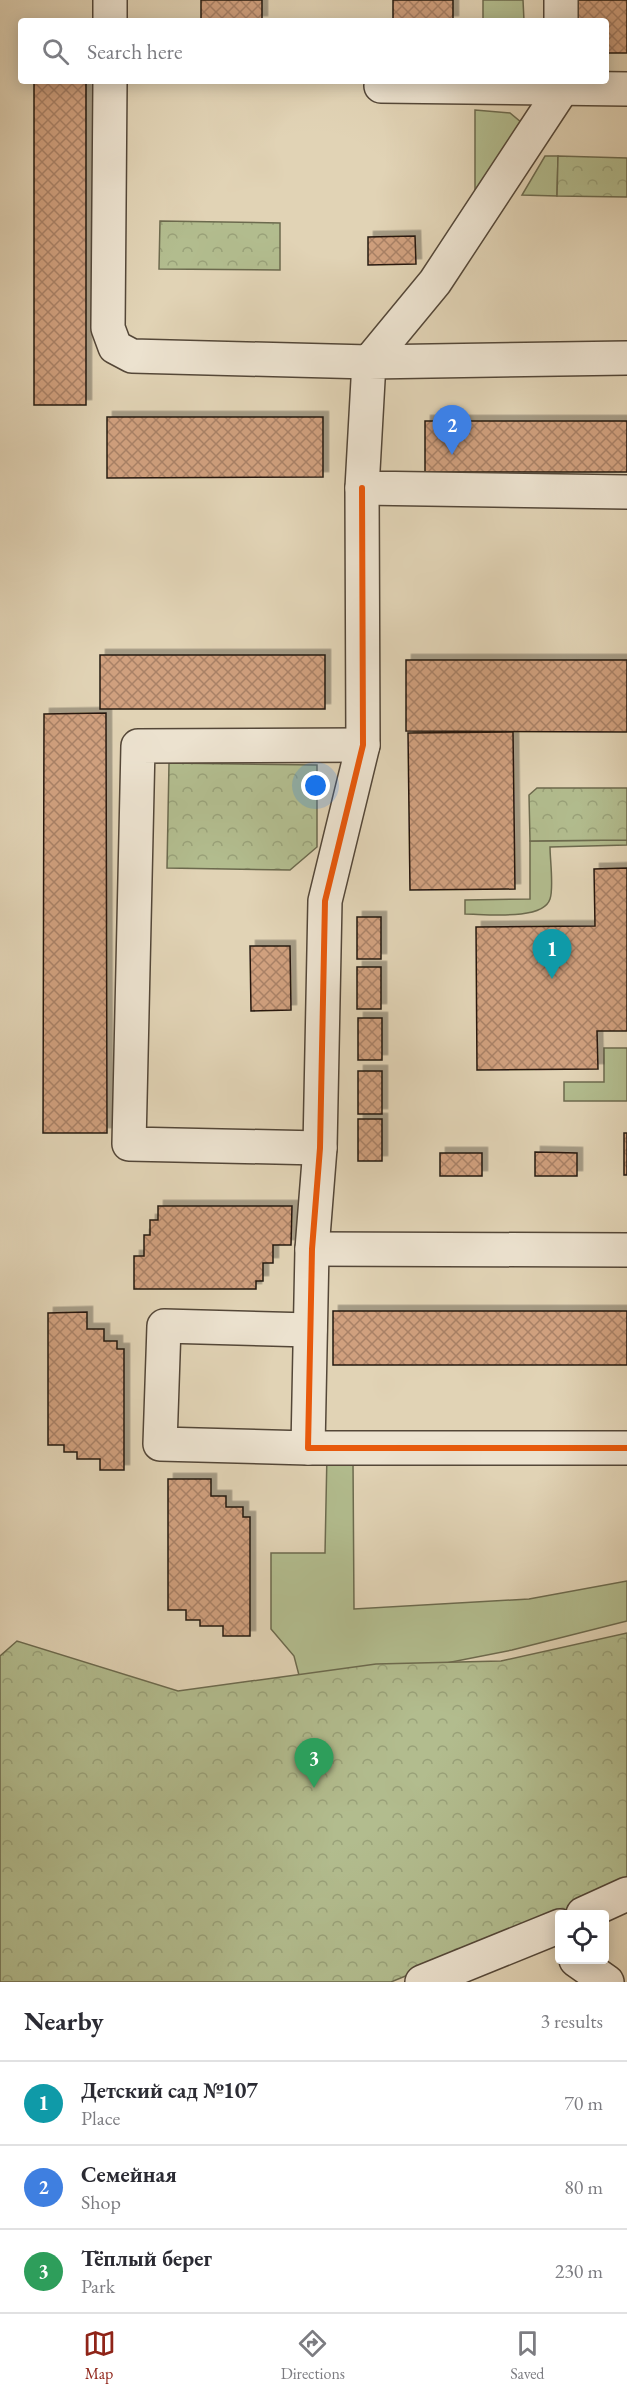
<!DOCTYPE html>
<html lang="en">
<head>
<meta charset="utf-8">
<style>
	body { margin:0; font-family:"EB Garamond",serif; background:#f7f7f7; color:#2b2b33 }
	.controls { position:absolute; right:18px; bottom:18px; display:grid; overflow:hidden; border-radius:6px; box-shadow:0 3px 15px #0003 }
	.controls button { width:54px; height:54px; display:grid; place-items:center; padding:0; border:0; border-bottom:2px solid #e1e1e2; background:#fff; color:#2b2b33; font:30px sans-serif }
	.you { position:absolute; left:316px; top:786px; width:21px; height:21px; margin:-15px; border:4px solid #fff; border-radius:50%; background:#1a73e8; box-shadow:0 0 0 9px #1a73e833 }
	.badge { display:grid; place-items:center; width:39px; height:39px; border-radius:50%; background:#8f2418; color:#fff; font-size:20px; font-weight:700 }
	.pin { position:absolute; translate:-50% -50px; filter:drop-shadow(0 2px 3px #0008) }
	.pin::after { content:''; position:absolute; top:32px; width:21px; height:18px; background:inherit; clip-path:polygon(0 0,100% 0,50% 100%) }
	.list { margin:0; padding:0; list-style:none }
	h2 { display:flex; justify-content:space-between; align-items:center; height:78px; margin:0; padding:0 24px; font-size:26px }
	h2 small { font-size:20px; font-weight:400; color:#7c7c81 }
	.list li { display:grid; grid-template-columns:39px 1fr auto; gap:18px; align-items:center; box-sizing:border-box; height:84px; padding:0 24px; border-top:2px solid #e1e1e2 }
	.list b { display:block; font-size:22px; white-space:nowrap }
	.list p { margin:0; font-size:20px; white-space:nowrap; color:#7c7c81 }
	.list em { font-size:20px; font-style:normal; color:#7c7c81 }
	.icon { flex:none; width:33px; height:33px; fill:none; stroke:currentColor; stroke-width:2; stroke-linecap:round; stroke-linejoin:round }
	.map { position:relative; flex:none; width:627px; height:1982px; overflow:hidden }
	.search { position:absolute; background:#fff; box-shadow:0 3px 15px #0003; left:18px; right:18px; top:18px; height:66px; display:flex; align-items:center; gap:15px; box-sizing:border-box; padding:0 21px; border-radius:6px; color:#7c7c81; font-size:22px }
	.sheet { height:330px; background:#fff }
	nav { display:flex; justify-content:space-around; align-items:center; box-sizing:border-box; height:84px; border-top:2px solid #e1e1e2; background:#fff; font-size:16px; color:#7c7c81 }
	nav a { display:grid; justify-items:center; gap:3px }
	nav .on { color:#8f2418 }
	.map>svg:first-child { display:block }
</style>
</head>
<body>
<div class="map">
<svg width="627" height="1982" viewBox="0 0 627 1982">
	<defs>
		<pattern id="park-crowns" width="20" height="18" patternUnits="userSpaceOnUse" patternTransform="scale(1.5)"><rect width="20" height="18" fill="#b2bc8e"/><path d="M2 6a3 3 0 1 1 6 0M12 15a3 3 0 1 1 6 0" fill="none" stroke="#99a179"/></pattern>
		<pattern id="building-cross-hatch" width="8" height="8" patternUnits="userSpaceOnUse" patternTransform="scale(1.5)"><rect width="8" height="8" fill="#d0a07e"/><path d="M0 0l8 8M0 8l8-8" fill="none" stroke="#a98166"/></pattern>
		<filter id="shadow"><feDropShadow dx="5.5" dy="-5.5" stdDeviation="0" flood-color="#0004"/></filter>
	</defs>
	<rect width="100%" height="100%" fill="#e1d3b5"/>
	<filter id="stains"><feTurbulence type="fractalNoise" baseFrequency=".00333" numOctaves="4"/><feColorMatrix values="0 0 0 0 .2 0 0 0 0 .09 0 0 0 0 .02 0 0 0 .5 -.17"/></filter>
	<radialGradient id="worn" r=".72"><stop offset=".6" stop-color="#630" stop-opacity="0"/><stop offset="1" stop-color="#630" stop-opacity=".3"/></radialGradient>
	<g fill="#b2bc8e" stroke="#6c6a4e" stroke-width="1.5">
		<path d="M483,0H523L524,21H483Z"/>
		<path d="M475,110L510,113L522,123L475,201Z"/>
		<path d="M545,156H558L557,196L522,195Z"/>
		<path d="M627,840V845L550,847C550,860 554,888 550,899C543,921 485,914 465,914V900L530,899V841Z"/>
		<path d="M604,1048H627V1101H564V1082H604Z"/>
		<path d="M327,1453L353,1461L354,1609L529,1599L627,1581V1621L512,1650L375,1677L300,1679L294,1656L271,1629V1553H325Z"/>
	</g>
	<g fill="url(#park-crowns)" stroke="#6c6a4e" stroke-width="1.5">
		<path d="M558,156L627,158V197L557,196Z"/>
		<path d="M160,221L280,223V270L159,269Z"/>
		<path d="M169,763L317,765V847L290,870L167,868Z"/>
		<path d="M537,788H627V840L530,841L529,795Z"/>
		<path d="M627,1633V1885L391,1982H0V1656L17,1641L178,1691L376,1664L501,1661Z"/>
	</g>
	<g fill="url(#building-cross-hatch)" stroke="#25180e" stroke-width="1.5" filter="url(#shadow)">
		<rect x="201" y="0" width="61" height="21"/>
		<rect x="393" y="0" width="60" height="21"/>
		<path d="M568,0H627V53H606V21H568Z"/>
		<rect x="34" y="81" width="52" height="324"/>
		<path d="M415,236L416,264L368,265V237Z"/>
		<path d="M107,417H323V477L107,478Z"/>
		<rect x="425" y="421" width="202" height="51"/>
		<rect x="100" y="655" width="225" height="54"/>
		<path d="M406,660H627V732L406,731Z"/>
		<path d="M106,713L107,1133H43L44,714Z"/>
		<path d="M513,732L515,889L410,890L408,733Z"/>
		<path d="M627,868V1031H597L598,1069L477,1070L476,927L595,926L594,869Z"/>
		<rect x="357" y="917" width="24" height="42"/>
		<path d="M250,946H290L291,1010L251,1011Z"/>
		<rect x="357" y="967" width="24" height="42"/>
		<rect x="358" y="1018" width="24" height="42"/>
		<rect x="358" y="1071" width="24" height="43"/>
		<rect x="358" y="1119" width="24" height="42"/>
		<rect x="624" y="1133" width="3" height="42"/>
		<path d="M535,1152L577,1153V1176H535Z"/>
		<rect x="440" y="1153" width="42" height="23"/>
		<path d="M158,1206H292L291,1245H273V1263H263V1281H256V1289H134V1256H144V1235H150V1220H158Z"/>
		<rect x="333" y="1311" width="294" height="54"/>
		<path d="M87,1312V1329H104V1341H117V1349H124V1470H100V1459H77V1452H64V1445H48V1313Z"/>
		<path d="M168,1479H211V1496H226V1507H243V1517H250V1636H223V1626H200V1620H186V1610H168Z"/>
	</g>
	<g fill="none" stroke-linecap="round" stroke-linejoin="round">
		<g stroke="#544738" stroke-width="36">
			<g id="minor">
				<path d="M561,0V21"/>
				<path d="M110,21V0"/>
				<path d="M110,81L108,328L115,347L132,356L369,362L435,282L562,89V81"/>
				<path d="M381,86L627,89"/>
				<path d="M627,358L369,362L362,488L627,492"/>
				<path d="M362,488L363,745L325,901L320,1148L312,1249L308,1448H627"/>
				<path d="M320,1148L129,1144L138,746L363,745"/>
				<path d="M312,1249L627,1250"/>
				<path d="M308,1448L160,1444L164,1326L310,1330"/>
				<path d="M583,1914L627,1894"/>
				<path d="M576,1960L607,1982"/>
				<path d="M422,1982L560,1926"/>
			</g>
		</g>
		<use href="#minor" stroke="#ece2cf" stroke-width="33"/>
		<g stroke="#ece2cf" stroke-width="10">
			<path id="cycleway" d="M362,488L363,745L325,901L320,1148L312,1249L308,1448H627"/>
		</g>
		<use href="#cycleway" stroke="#e8590c" stroke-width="6"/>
	</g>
	<rect width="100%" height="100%" filter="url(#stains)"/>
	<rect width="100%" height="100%" fill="url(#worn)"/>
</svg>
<div class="controls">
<button><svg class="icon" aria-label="locate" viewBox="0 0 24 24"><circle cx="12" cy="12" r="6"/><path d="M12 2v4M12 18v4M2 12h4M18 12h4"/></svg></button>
</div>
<div class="you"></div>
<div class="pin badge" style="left:552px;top:979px;background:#0f9aa8">1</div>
<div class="pin badge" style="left:452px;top:455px;background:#3f7fe0">2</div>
<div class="pin badge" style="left:314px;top:1788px;background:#2e9e5b">3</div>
<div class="search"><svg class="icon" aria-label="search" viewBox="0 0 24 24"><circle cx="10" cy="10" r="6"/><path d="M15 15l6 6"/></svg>Search here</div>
</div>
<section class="sheet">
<h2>Nearby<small>3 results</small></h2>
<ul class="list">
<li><span class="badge" style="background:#0f9aa8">1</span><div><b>Детский сад №107</b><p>Place</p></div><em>70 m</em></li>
<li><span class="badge" style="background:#3f7fe0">2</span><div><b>Семейная</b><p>Shop</p></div><em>80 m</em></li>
<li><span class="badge" style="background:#2e9e5b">3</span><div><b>Тёплый берег</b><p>Park</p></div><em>230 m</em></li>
</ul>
</section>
<nav>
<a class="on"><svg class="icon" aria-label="map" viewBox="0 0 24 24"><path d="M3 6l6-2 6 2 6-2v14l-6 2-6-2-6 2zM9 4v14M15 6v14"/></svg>Map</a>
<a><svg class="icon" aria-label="directions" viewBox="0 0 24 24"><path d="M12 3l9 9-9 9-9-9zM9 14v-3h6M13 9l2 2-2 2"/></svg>Directions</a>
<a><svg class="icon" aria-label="saved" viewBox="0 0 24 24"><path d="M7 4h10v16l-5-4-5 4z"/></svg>Saved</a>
</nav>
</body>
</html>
